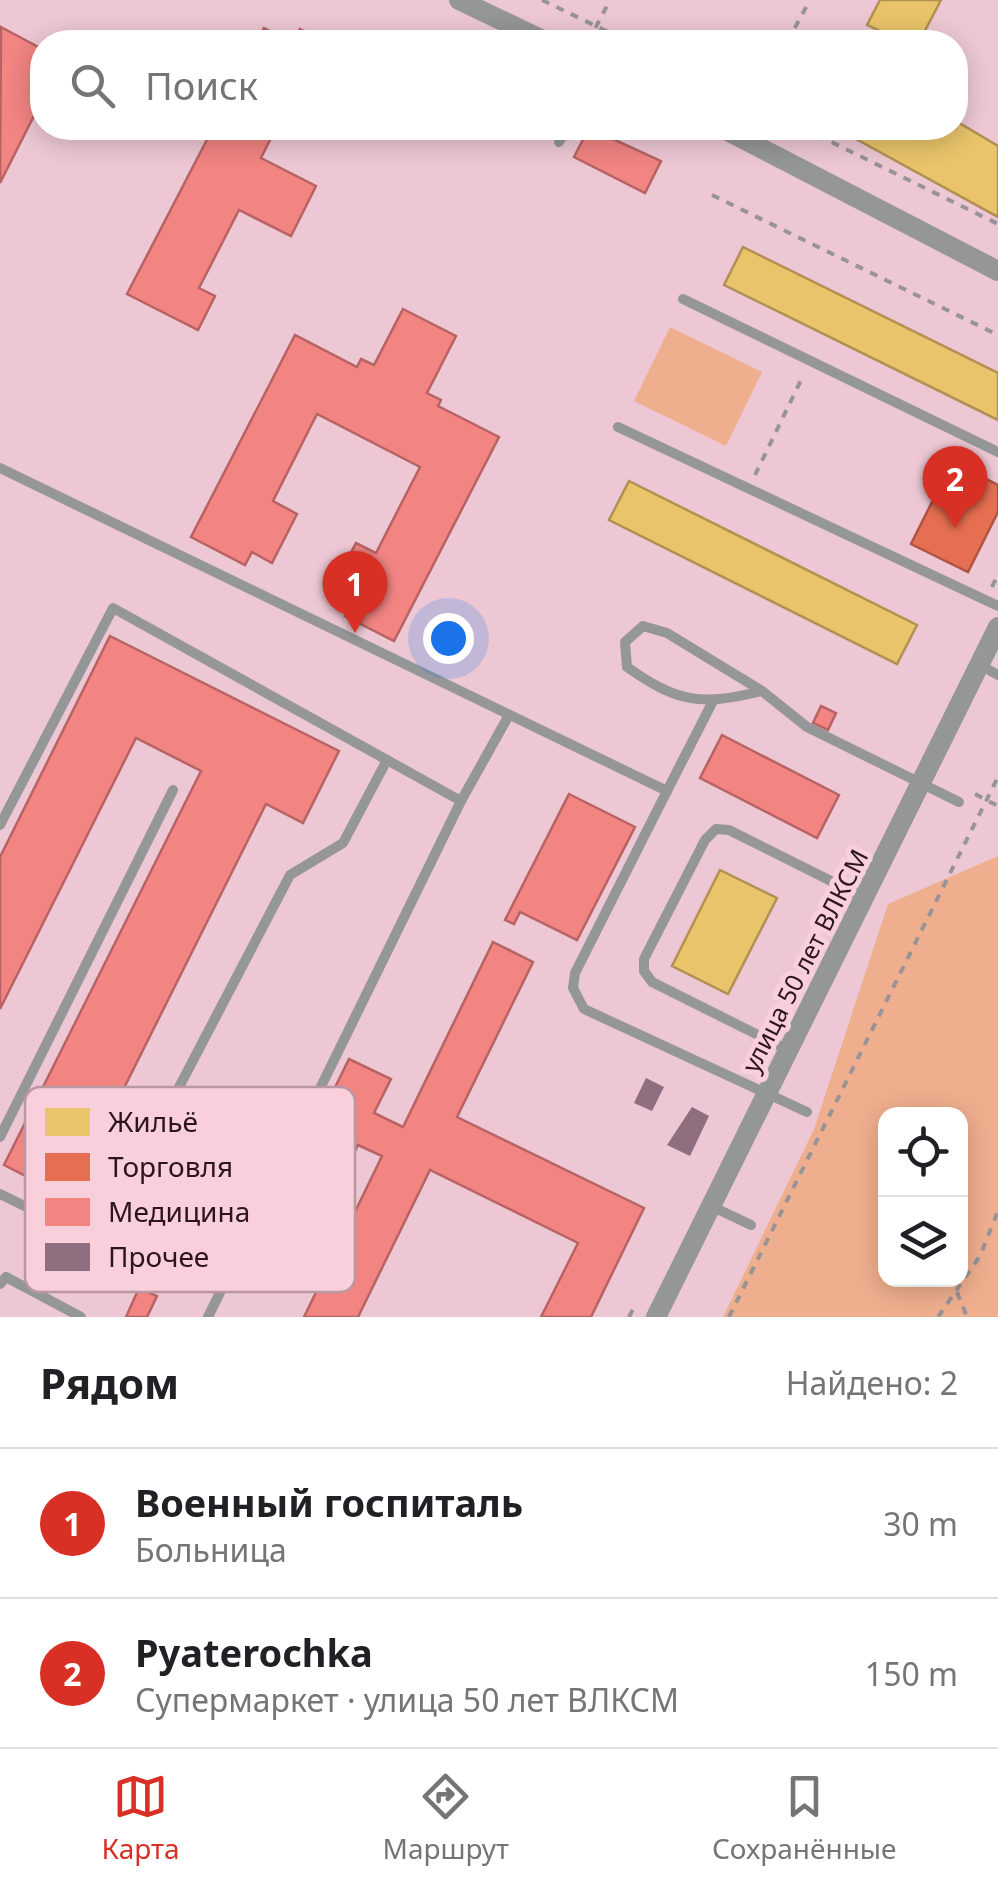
<!DOCTYPE html>
<html lang="ru">
<head>
<meta charset="utf-8">
<style>
	body { margin:0; font-family:"Noto Sans",sans-serif; background:#f6f6f6; color:#202124 }
	.controls { position:absolute; right:30px; bottom:30px; display:grid; overflow:hidden; border-radius:20px; box-shadow:0 5px 25px #0003 }
	.controls button { width:90px; height:90px; display:grid; place-items:center; padding:0; border:0; border-bottom:2px solid #e0e0e0; background:#fff; color:#202124; font:50px sans-serif }
	.you { position:absolute; left:448px; top:638px; width:35px; height:35px; margin:-25px; border:8px solid #fff; border-radius:50%; background:#1a73e8; box-shadow:0 0 0 15px #1a73e833 }
	.badge { display:grid; place-items:center; width:65px; height:65px; border-radius:50%; background:#d93025; color:#fff; font-size:32px; font-weight:700 }
	.pin { position:absolute; translate:-50% -82px; filter:drop-shadow(0 2px 5px #0008) }
	.pin::after { content:''; position:absolute; top:52px; width:35px; height:30px; background:inherit; clip-path:polygon(0 0,100% 0,50% 100%) }
	.list { margin:0; padding:0; list-style:none }
	h2 { display:flex; justify-content:space-between; align-items:center; height:130px; margin:0; padding:0 40px; font-size:42px }
	h2 small { font-size:32px; font-weight:400; color:#757577 }
	.list li { display:grid; grid-template-columns:65px 1fr auto; gap:30px; align-items:center; box-sizing:border-box; height:150px; padding:0 40px; border-top:2px solid #e0e0e0 }
	.list b { display:block; font-size:38px; white-space:nowrap }
	.list p { margin:0; font-size:32px; white-space:nowrap; color:#757577 }
	.list em { font-size:32px; font-style:normal; color:#757577 }
	.icon { flex:none; width:55px; height:55px; fill:none; stroke:currentColor; stroke-width:2; stroke-linecap:round; stroke-linejoin:round }
	.map { position:relative; flex:none; width:998px; height:1317px; overflow:hidden }
	.search { position:absolute; background:#fff; box-shadow:0 5px 25px #0003; left:30px; right:30px; top:30px; height:110px; display:flex; align-items:center; gap:25px; box-sizing:border-box; padding:0 35px; border-radius:40px; color:#757577; font-size:38px }
	.sheet { height:430px; background:#fff }
	nav { display:flex; justify-content:space-around; align-items:center; box-sizing:border-box; height:140px; border-top:2px solid #e0e0e0; background:#fff; font-size:28px; color:#757577 }
	nav a { display:grid; justify-items:center; gap:5px }
	nav .on { color:#d93025 }
	.map>svg:first-child { display:block }
</style>
</head>
<body>
<div class="map">
<svg width="998" height="1317" viewBox="0 0 998 1317">
	<rect width="100%" height="100%" fill="#edc8d4"/>
	<g fill="#efaf8e" fill-rule="evenodd">
		<path d="M670,327L762,372L726,446L634,401Z"/>
		<path d="M998,856V1317H723L814,1129L888,904ZM886,1114H960V1280H886Z"/>
	</g>
	<g fill="#e9c46a" stroke="#b19053" stroke-width="2.5">
		<path d="M880,0H941L919,42H903L867,25Z"/>
		<path d="M956,121L998,146V217L836,128H956Z"/>
		<path d="M743,247L998,373V420L724,285Z"/>
		<path d="M629,481L917,625L897,664L609,520Z"/>
		<path d="M720,870L777,898L728,994L672,966Z"/>
	</g>
	<path fill="#e76f51" stroke="#af5442" stroke-width="2.5" d="M952,462L998,485V512L968,572L911,544Z"/>
	<g fill="#f28482" stroke="#b76364" stroke-width="2.5">
		<path d="M1,27L42,49V100L0,183Z"/>
		<path d="M264,28L292,42H256Z"/>
		<path d="M300,29L326,42H293Z"/>
		<path d="M213,128H276L261,158L316,186L291,236L239,210L199,288L215,296L198,330L127,294Z"/>
		<path d="M589,128L661,161L645,193L574,157Z"/>
		<path d="M403,309L456,336L427,393L441,400L438,406L499,437L394,641L345,616L352,602L331,591L356,543L376,553L420,467L317,414L273,501L297,514L272,563L252,552L245,565L191,537L295,335L357,367L361,359L374,365Z"/>
		<path d="M110,636L339,751L303,823L266,804L69,1198L4,1165L201,771L136,738L0,1009V857Z"/>
		<path d="M821,706L836,713L828,730L813,723Z"/>
		<path d="M722,735L839,795L817,838L700,778Z"/>
		<path d="M569,794L635,827L577,940L520,912L514,924L505,920Z"/>
		<path d="M493,942L533,962L457,1117L644,1208L591,1317H541L578,1243L430,1170L358,1317H304L382,1156L358,1145L315,1233L274,1212L349,1059L391,1079L374,1113L403,1127Z"/>
		<path d="M139,1288L157,1296L147,1317H126Z"/>
	</g>
	<g fill="#8f6e80">
		<path d="M646,1078L664,1087L652,1111L634,1103Z"/>
		<path d="M692,1107L709,1116L690,1156L667,1145Z"/>
	</g>
	<g fill="none" stroke-linecap="round" stroke-linejoin="round">
		<g stroke="#989396" stroke-width="4" stroke-dasharray="8 8" stroke-linecap="butt">
			<path d="M542,0L629,42"/>
			<path d="M588,42L610,0"/>
			<path d="M787,42L810,0"/>
			<path d="M803,128L998,224"/>
			<path d="M712,195L998,335"/>
			<path d="M755,475L803,376"/>
			<path d="M992,587L998,574"/>
			<path d="M975,794L998,806"/>
			<path d="M957,1292L967,1317"/>
			<path d="M629,1317L636,1303"/>
			<path d="M729,1317L998,777"/>
			<path d="M938,1317L980,1256L998,1211"/>
		</g>
		<g stroke="#959698" stroke-width="10">
			<path d="M559,142L566,128"/>
			<path d="M683,299L998,452"/>
			<path d="M618,427L998,606"/>
			<path d="M0,468L667,791L575,973L573,988L584,1009L807,1112"/>
			<path d="M980,665L998,675"/>
			<path d="M762,691C701,706 678,703 627,667L625,642L643,626L667,633L762,691L807,727L959,802"/>
			<path d="M667,791L713,701"/>
			<path d="M0,825L113,608L461,801L509,715"/>
			<path d="M788,1050L652,982L644,971V959L705,840L716,829L729,830L865,898"/>
			<path d="M0,1137L173,790"/>
			<path d="M0,1194L98,1242L290,875L343,843L387,760"/>
			<path d="M711,1206L751,1225"/>
			<path d="M0,1284L6,1277L81,1317"/>
			<path d="M208,1317L461,801"/>
		</g>
		<g stroke="#959698" stroke-width="20">
			<path d="M459,0L547,42"/>
			<path d="M722,128L998,271"/>
			<path d="M656,1317L998,627"/>
		</g>
	</g>
	<g text-anchor="middle" stroke-width="10" stroke-linejoin="round" paint-order="stroke">
		<g font-size="25" fill="#2d151e" stroke="#f8cfdb">
			<text transform="translate(805 961) rotate(-63)" y="9">улица 50 лет ВЛКСМ</text>
		</g>
	</g>
	<rect x="25" y="1087" width="330" height="205" rx="15" fill="#f8cfdb" stroke="#bb97a2" stroke-width="2.5"/>
	<rect x="45" y="1108" width="45" height="28" fill="#e9c46a"/>
	<rect x="45" y="1153" width="45" height="28" fill="#e76f51"/>
	<rect x="45" y="1198" width="45" height="28" fill="#f28482"/>
	<rect x="45" y="1243" width="45" height="28" fill="#8f6e80"/>
	<g font-size="28" fill="#2d151e">
		<text x="108" y="1132">Жильё</text>
		<text x="108" y="1177">Торговля</text>
		<text x="108" y="1222">Медицина</text>
		<text x="108" y="1267">Прочее</text>
	</g>
</svg>
<div class="controls">
<button><svg class="icon" aria-label="locate" viewBox="0 0 24 24"><circle cx="12" cy="12" r="6"/><path d="M12 2v4M12 18v4M2 12h4M18 12h4"/></svg></button>
<button><svg class="icon" aria-label="layers" viewBox="0 0 24 24"><path d="M12 4l9 5-9 5-9-5zM3 14l9 5 9-5"/></svg></button>
</div>
<div class="you"></div>
<div class="pin badge" style="left:355px;top:633px">1</div>
<div class="pin badge" style="left:955px;top:528px">2</div>
<div class="search"><svg class="icon" aria-label="search" viewBox="0 0 24 24"><circle cx="10" cy="10" r="6"/><path d="M15 15l6 6"/></svg>Поиск</div>
</div>
<section class="sheet">
<h2>Рядом<small>Найдено: 2</small></h2>
<ul class="list">
<li><span class="badge">1</span><div><b>Военный госпиталь</b><p>Больница</p></div><em>30 m</em></li>
<li><span class="badge">2</span><div><b>Pyaterochka</b><p>Супермаркет · улица 50 лет ВЛКСМ</p></div><em>150 m</em></li>
</ul>
</section>
<nav>
<a class="on"><svg class="icon" aria-label="map" viewBox="0 0 24 24"><path d="M3 6l6-2 6 2 6-2v14l-6 2-6-2-6 2zM9 4v14M15 6v14"/></svg>Карта</a>
<a><svg class="icon" aria-label="directions" viewBox="0 0 24 24"><path d="M12 3l9 9-9 9-9-9zM9 14v-3h6M13 9l2 2-2 2"/></svg>Маршрут</a>
<a><svg class="icon" aria-label="saved" viewBox="0 0 24 24"><path d="M7 4h10v16l-5-4-5 4z"/></svg>Сохранённые</a>
</nav>
</body>
</html>
